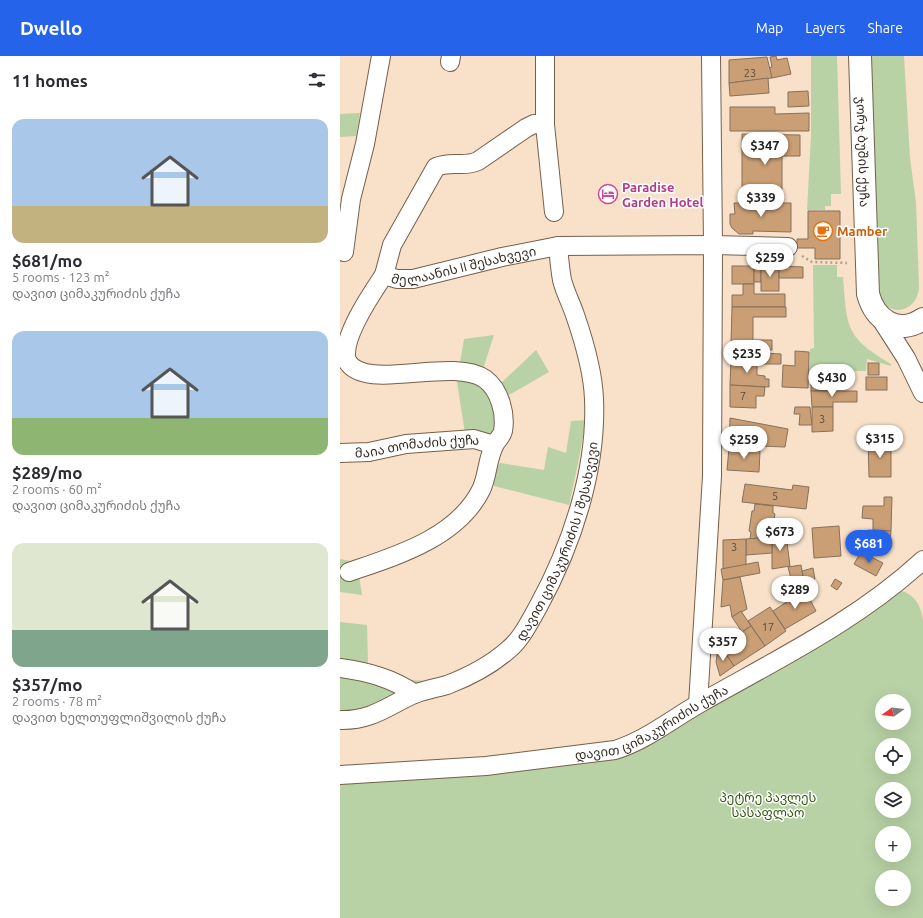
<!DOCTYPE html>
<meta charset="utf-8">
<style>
body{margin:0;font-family:Ubuntu,"Noto Sans Georgian",sans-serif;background:#f2f2f3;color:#2b2b33;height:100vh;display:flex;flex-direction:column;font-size:15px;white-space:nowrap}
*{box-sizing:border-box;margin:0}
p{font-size:13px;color:#7c7c81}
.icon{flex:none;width:22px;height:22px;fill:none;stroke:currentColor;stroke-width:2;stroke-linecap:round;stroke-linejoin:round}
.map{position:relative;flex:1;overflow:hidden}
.details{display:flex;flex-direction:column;background:#fff;width:340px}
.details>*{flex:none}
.needle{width:26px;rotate:256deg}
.fabs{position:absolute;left:535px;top:638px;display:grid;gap:8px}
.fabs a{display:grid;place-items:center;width:36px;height:36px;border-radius:50%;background:#fff;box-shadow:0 4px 16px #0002;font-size:20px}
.price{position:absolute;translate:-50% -34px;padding:0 9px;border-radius:14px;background:#fff;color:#222;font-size:13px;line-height:26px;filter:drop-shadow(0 1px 2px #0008)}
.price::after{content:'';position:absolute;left:50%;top:24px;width:12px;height:9px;margin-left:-6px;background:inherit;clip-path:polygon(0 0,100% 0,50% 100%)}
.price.active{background:#2563eb;color:#fff}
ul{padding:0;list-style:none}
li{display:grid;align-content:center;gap:8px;height:212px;padding:0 12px}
li span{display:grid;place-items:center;height:124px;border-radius:12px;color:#555}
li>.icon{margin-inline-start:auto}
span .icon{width:72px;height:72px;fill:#fffc;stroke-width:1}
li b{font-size:17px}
h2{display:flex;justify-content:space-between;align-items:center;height:48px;padding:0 12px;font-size:17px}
header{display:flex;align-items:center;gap:24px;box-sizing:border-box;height:56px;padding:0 20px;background:#2563eb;color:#fff}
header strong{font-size:19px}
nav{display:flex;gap:22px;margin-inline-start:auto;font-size:14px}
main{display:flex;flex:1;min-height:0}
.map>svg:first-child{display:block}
.green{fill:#b8d1a5;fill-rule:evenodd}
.building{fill:#ca9f75;stroke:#86715c}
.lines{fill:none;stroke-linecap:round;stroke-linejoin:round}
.minor-casing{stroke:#75604c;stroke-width:20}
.major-casing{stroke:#75604c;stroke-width:24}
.path{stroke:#b19f8d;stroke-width:2.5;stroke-dasharray:2 3;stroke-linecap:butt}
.minor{stroke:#fff;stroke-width:18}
.major{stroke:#fff;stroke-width:22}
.labels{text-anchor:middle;stroke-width:3;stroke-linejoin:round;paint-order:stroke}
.number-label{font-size:11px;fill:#5b4a39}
.street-label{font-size:13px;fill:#362d25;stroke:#fff}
.hotel-label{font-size:13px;font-weight:bold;fill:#b23c85;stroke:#fff;text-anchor:start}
.food-label{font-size:13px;font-weight:bold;fill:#c56008;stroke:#fff;text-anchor:start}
.park-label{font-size:13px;fill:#375a11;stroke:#fff}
</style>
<header>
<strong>Dwello</strong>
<nav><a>Map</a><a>Layers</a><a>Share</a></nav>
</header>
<main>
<section class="details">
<h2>11 homes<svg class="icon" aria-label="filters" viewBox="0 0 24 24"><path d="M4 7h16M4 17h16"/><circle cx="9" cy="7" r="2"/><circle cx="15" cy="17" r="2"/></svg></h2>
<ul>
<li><span style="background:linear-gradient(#a9c7e8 70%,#c2b280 0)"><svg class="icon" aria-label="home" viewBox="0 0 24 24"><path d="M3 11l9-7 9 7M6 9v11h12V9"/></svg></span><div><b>$681/mo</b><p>5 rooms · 123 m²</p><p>დავით ციმაკურიძის ქუჩა</p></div></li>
<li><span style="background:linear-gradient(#a9c7e8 70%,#8fb573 0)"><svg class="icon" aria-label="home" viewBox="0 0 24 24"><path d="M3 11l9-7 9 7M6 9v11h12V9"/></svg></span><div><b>$289/mo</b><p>2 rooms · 60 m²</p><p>დავით ციმაკურიძის ქუჩა</p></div></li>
<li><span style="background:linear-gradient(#dfe7d0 70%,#7fa58c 0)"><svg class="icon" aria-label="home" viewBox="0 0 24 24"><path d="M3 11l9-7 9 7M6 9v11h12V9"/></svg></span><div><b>$357/mo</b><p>2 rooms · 78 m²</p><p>დავით ხელთუფლიშვილის ქუჩა</p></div></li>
</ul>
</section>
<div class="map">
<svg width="583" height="862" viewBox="0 0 583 862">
<rect width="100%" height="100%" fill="#f8e0c9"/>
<!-- green -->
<g class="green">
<path d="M 471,0 L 497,0 L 501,138 L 491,138 L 491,150 L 485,150 L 485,154 L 467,154 L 471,80 Z"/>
<path d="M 528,0 L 564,0 L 570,102 L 576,147 L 579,231 C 578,257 546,263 540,238 Z"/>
<path d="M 20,57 L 16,80 L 0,81 L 0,58 Z"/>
<path d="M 473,209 L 497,209 L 497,221 L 503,221 C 507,271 505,281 551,308 L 551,310 L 527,303 L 526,315 L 469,315 L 470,293 L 474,292 Z"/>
<path d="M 154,279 L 143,313 L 129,307 L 120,307 L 124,283 Z"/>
<path d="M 196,294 L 209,316 L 169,339 L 160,328 Z"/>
<path d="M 116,320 L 146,330 C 152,344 161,363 152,378 L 143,380 L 125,377 Z"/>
<path d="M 246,364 L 238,407 L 229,449 L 154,430 L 153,418 L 160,407 L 204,414 L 208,391 L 226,397 L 231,365 Z"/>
<path d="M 0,503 L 22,507 L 19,520 L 22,539 L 0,536 Z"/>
<path d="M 554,533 C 572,536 581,546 583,565 L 583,862 L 0,862 L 0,726 L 282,700 ZM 542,645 L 564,645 L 564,667 L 542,667 ZM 542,689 L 564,689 L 564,711 L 542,711 ZM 542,733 L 564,733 L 564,755 L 542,755 ZM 542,777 L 564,777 L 564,799 L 542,799 ZM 542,821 L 564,821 L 564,843 L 542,843 Z"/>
<path d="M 0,566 L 27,569 L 28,609 L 60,623 L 86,625 L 30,654 L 0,658 Z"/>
</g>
<!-- building -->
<g class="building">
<path d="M 436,0 L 437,4 L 447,2 L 451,18 L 432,22 L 429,12 L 432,11 L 430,1 Z"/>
<path d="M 427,1 L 432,22 L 389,27 L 389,4 Z"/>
<path d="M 428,22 L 429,37 L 390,40 L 389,27 Z"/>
<path d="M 468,35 L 469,50 L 448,51 L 448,36 Z"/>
<path d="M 390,51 L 435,51 L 435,58 L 469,57 L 469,75 L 390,75 Z"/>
<path d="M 402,78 L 460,79 L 460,100 L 442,100 L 442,147 L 402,147 Z"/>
<path d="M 394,147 L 451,147 L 451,176 L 413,175 L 413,178 L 399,178 L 392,172 L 390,168 L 390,158 L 395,158 Z"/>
<path d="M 468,155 L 500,155 L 500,203 L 475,203 L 475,192 L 457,192 L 457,183 L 468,183 Z"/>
<rect x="392" y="210" width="22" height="18"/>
<rect x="414" y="210" width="7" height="16"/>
<rect x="421" y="210" width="18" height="25"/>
<path d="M 439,210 L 463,211 L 463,222 L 439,222 Z"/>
<path d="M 403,228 L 414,228 L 414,238 L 445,238 L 445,251 L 392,251 L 392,239 L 403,239 Z"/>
<path d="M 392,251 L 446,251 L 446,261 L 413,261 L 413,287 L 391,287 Z"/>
<path d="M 414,284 L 432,284 L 432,294 L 414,293 Z"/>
<path d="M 455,295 L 469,296 L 468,332 L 442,331 L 443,309 L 455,310 Z"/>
<path d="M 423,297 L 441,298 L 441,308 L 423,308 Z"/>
<path d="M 391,303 L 417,304 L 417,319 L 425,320 L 425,323 L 429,323 L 429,331 L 390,329 Z"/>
<rect x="528" y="307" width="11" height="12"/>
<rect x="471" y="318" width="22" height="17"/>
<rect x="526" y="321" width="21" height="13"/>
<path d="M 390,329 L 425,331 L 424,340 L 416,340 L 416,352 L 390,351 Z"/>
<path d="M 471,335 L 517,335 L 517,346 L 493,346 L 493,351 L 472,351 Z"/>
<path d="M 455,351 L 470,351 L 472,369 L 459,369 L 460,358 L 454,358 Z"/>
<path d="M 472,351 L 493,351 L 493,375 L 472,376 Z"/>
<path d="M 390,362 L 448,373 L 445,391 L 419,390 L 419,395 L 389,392 Z"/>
<path d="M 528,385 L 551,385 L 551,421 L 529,421 Z"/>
<path d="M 389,392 L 420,395 L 419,416 L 387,414 Z"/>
<path d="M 405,428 L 452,434 L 453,429 L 469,431 L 466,453 L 402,446 Z"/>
<path d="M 544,441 L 552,441 L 551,475 L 533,474 L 533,463 L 522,462 L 523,450 L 544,450 Z"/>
<path d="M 415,448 L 433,450 L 433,457 L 435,458 L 432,478 L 430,478 L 429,481 L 410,483 L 411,476 L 409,475 L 412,455 L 414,455 Z"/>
<path d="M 499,470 L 501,500 L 474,502 L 472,472 Z"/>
<path d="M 528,474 L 551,475 L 550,485 L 528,484 Z"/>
<path d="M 446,479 L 450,510 L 432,513 L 432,481 Z"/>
<path d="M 432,481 L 432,497 L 406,499 L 406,483 Z"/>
<path d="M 406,483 L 406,509 L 383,513 L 383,484 Z"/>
<path d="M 534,484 L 550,485 L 546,497 L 533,495 Z"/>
<path d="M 521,496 L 543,507 L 536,520 L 514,508 Z"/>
<path d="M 418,506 L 420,517 L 383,524 L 381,513 Z"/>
<path d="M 461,509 L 463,520 L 451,523 L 448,511 Z"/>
<path d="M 473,512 L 475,523 L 461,527 L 459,521 L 463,520 L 462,515 Z"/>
<path d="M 400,521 L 407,553 L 392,561 L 390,549 L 381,551 L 383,524 Z"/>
<path d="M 495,523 L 502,527 L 497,534 L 491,530 Z"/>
<path d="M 465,534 L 476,555 L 445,573 L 433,555 Z"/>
<path d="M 430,551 L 446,575 L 425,590 L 408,565 Z"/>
<path d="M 401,555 L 411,570 L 402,576 L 392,561 Z"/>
<path d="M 411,570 L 425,590 L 394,610 L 381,591 Z"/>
<path d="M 389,575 L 393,583 L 378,592 L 380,578 Z"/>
<path d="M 381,591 L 394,610 L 380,620 L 376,606 L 378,592 Z"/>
</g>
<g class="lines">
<defs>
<g id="minor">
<path d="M 205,0 L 205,69 L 214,156"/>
<path d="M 110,6 L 111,0"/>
<path d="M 4,196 L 11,143 L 25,88 L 41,0"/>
<path d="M 44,219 L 52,189 L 96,111 C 113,104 123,112 138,105 L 186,72 L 194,68 L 205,69"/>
<path d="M 539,260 L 566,302 L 583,337"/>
<path id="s1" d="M 0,397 L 29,396 L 66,388 L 134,383 L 154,389"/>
<path id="s2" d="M 9,516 C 56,500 117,482 141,434 C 148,420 147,402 155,388 C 157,384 162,380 163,375 C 166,358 160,334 145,323 C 111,300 25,337 7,305 C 0,283 32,237 44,219 L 57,223 L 73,223 L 162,201 L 218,190 L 373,189 L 448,191"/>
<path d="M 0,612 C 28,616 52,622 75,638"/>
<path d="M 358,648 L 372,420 L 373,189 L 371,0"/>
<path id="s3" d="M 0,664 C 31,665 48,650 74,638 C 85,634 96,632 107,629 C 128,621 151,609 168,594 C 181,584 190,565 198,551 C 232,489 257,414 254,343 C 253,315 244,285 235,259 C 231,247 225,236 222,224 C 220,213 219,201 218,190"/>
<path id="s4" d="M 0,719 L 146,710 L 275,694 C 307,684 333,662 362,646 C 438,603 518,564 583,504"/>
</g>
<g id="major">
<path id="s5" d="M 520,0 L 528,238 C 535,264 558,280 583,263"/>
</g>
</defs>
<!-- minor casing -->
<use href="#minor" class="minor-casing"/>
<!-- major casing -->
<use href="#major" class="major-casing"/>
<!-- path -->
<path class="path" d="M 462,200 L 472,206 L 507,207"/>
<!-- minor -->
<use href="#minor" class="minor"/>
<!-- major -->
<use href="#major" class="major"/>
</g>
<!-- icons -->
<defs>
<symbol id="hotel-ring" viewBox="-11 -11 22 22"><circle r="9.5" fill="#fff" stroke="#d1479c" stroke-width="1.5"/><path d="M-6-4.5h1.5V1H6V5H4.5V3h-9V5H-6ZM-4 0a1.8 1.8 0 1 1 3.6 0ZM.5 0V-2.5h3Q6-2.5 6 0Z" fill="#d1479c"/></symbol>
<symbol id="cafe-ring" viewBox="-11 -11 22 22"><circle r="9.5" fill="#fff" stroke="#e8710a" stroke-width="1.5"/><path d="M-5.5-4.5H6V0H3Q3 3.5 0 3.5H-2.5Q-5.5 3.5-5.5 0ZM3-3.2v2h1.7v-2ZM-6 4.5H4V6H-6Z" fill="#e8710a"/></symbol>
</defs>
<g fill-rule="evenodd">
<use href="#hotel-ring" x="257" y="127" width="22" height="22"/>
<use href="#cafe-ring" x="472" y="164" width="22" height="22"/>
</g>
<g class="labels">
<!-- number labels -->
<g class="number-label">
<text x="410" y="21">23</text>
<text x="403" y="344">7</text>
<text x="482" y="367">3</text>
<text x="435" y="444">5</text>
<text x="394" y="495">3</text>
<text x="428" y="575">17</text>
</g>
<!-- street labels -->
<g class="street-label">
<text dy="5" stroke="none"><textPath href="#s5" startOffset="96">ჯორჯ ბუშის ქუჩა</textPath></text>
<text dy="5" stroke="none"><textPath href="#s2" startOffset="602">მელაანის II შესახვევი</textPath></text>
<text dy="5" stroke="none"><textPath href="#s1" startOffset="78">მაია თომაძის ქუჩა</textPath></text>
<text dy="5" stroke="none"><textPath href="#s3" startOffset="306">დავით ციმაკურიძის I შესახვევი</textPath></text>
<text dy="5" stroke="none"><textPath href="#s4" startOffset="320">დავით ციმაკურიძის ქუჩა</textPath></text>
</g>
<!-- hotel labels -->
<g class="hotel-label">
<text x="282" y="136">Paradise<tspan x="282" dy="15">Garden Hotel</tspan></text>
</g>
<!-- food labels -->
<g class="food-label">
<text x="497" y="180">Mamber</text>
</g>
<!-- park labels -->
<g class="park-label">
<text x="428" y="746">პეტრე პავლეს<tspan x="428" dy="15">სასაფლაო</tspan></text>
</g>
</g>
</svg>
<div class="fabs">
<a><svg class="needle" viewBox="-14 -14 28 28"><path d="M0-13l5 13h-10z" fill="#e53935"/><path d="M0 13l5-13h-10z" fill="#7c7c81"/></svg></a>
<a><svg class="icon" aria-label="locate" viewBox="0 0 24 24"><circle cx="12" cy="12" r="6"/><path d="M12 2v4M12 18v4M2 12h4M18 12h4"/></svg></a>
<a><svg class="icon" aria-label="layers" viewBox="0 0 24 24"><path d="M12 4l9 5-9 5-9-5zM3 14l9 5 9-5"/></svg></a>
<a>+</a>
<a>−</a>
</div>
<b class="price" style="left:425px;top:110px">$347</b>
<b class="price" style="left:421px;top:162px">$339</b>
<b class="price" style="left:430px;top:222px">$259</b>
<b class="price" style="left:407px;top:318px">$235</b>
<b class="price" style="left:492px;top:342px">$430</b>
<b class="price" style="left:540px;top:403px">$315</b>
<b class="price" style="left:404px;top:404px">$259</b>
<b class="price" style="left:440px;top:496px">$673</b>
<b class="price active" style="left:529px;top:508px">$681</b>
<b class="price" style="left:455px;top:554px">$289</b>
<b class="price" style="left:383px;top:606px">$357</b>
</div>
</main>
